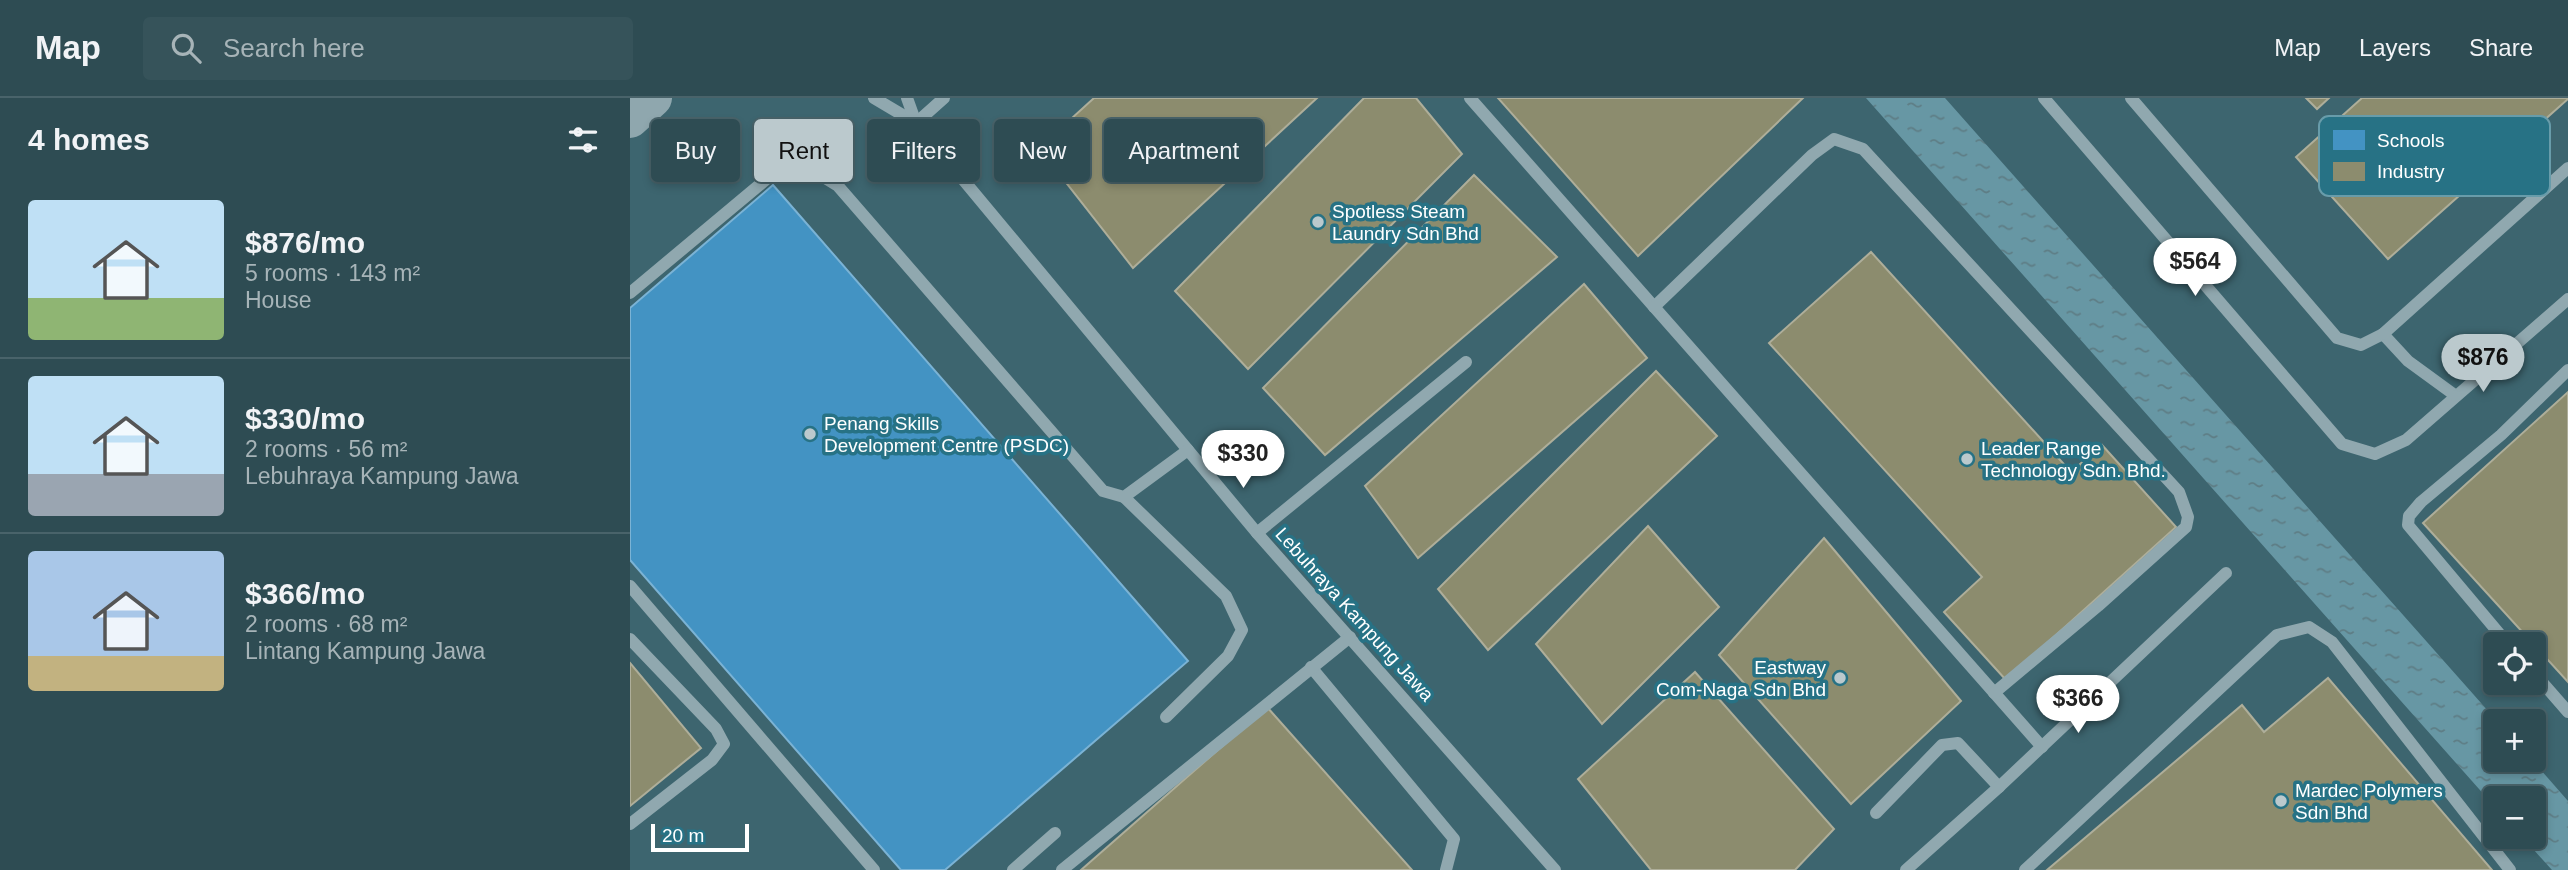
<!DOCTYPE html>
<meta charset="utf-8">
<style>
body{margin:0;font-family:Arial,sans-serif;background:#36535a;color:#f1f3f6;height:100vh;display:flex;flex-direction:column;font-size:26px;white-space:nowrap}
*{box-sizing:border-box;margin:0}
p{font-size:23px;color:#a7b4b8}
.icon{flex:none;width:38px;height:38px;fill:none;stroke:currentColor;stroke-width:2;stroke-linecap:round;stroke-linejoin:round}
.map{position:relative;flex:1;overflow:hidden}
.side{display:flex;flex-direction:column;background:#2e4c53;width:630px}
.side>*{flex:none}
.top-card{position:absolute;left:21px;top:21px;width:665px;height:63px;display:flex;gap:14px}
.fabs{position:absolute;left:1853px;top:534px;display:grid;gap:14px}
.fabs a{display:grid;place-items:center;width:63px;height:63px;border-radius:7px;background:#2e4c53;box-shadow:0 4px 10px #0003,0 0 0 2px #49636a;font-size:35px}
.scale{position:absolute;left:21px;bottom:18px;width:98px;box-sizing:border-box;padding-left:7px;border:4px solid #fff;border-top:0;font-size:19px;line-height:24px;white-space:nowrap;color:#fff;-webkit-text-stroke:5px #277285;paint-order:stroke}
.price{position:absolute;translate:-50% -60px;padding:0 16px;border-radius:24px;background:#fff;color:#222;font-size:23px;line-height:46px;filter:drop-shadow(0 2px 4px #0008)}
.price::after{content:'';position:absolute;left:50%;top:42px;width:21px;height:16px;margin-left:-10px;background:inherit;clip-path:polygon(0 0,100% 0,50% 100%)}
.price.current{background:#bbc9cd;color:#111}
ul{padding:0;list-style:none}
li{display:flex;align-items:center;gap:21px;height:175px;padding:0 28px}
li+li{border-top:2px solid #49636a}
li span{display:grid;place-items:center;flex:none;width:196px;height:140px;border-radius:7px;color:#555}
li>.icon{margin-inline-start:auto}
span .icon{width:84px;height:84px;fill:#fffc;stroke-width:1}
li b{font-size:30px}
h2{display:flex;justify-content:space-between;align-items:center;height:84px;padding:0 28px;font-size:30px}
.tag{padding:0 24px;border-radius:7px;background:#2e4c53;box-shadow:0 4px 10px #0003,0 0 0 2px #49636a;font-size:24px;line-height:63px}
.tag.current{background:#bbc9cd;color:#111}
header{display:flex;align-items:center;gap:42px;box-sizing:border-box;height:98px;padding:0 35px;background:#2e4c53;border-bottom:2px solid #49636a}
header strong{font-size:33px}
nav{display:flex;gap:38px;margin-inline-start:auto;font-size:24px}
.search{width:490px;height:63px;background:#36535a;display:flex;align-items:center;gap:18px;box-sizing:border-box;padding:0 24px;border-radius:7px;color:#a7b4b8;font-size:26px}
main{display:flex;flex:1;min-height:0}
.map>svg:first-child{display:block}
.water{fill:url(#water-ripples)}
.schools{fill:#4393c3;stroke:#7bb3d5;stroke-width:2}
.industry{fill:#8c8c6e;stroke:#aeae9a;stroke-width:2}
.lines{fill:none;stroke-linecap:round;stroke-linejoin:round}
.minor{stroke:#90a8af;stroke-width:12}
.highway{stroke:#8fa7ae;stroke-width:38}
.poi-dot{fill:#bbc9cd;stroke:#277285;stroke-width:2.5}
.labels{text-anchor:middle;stroke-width:7;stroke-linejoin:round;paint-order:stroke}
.poi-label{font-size:19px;fill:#fff;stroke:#277285;text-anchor:start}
.street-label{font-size:19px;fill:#fff;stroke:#277285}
.key{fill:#277285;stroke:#689caa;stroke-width:2}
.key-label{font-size:19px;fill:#fff}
</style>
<header>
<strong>Map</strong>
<div class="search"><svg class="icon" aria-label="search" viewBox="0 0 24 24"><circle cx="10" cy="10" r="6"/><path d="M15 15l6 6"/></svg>Search here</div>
<nav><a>Map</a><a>Layers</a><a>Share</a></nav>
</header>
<main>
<section class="side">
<h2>4 homes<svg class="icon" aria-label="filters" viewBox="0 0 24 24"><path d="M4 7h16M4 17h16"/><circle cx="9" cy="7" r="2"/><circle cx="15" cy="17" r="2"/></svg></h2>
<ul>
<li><span style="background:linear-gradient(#bfe0f5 70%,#8fb573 0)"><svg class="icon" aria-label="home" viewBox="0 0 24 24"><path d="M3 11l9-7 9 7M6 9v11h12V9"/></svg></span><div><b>$876/mo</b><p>5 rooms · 143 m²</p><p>House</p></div></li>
<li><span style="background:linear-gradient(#bfe0f5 70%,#9aa5b1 0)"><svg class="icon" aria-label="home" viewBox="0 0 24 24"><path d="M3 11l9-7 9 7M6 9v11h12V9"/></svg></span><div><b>$330/mo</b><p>2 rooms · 56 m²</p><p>Lebuhraya Kampung Jawa</p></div></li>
<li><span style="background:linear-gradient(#a9c7e8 75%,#c2b280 0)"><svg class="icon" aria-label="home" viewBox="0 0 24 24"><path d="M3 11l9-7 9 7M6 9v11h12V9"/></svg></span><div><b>$366/mo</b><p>2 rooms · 68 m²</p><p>Lintang Kampung Jawa</p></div></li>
</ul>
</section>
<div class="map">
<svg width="1938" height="772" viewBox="0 0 1938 772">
<defs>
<pattern id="water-ripples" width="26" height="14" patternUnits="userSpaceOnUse" patternTransform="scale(1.75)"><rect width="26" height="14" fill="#6797a4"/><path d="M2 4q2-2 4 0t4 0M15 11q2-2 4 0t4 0" fill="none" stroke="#5e7d85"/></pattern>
</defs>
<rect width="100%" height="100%" fill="#3d656f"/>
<!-- water -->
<path class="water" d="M 1236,0 L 1315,0 L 1867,623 L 1866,623 L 1866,662 L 1902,662 L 1938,703 L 1938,772 L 1922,772 L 1892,739 L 1904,738 L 1904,700 L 1866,700 L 1865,709 Z"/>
<!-- schools -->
<path class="schools" d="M 143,87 L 558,563 L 315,772 L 271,772 L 0,462 L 0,210 Z"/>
<!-- industry -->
<g class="industry">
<path d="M 464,0 L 687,0 L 503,170 L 409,50 Z"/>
<path d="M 734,0 L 786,0 L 832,56 L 618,271 L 545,193 Z"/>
<path d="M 868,0 L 1173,0 L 1008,158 Z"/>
<path d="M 1676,0 L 1699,0 L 1687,11 Z"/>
<path d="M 1732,0 L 1938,0 L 1938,1 L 1758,161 L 1666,59 Z"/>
<path d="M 844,77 L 927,159 L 695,357 L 633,290 Z"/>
<path d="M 1241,154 L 1441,374 L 1472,347 L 1546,429 L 1376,582 L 1314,514 L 1352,479 L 1139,245 Z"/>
<path d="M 954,186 L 1017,260 L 788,460 L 735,388 Z"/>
<path d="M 1026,273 L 1087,338 L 858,552 L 808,491 Z"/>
<path d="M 1938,294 L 1938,584 L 1793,425 Z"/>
<path d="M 1018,428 L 1089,509 L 972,626 L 906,546 Z"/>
<path d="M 1194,440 L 1331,603 L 1221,706 L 1089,557 Z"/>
<path d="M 0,565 L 71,650 L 0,708 Z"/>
<path d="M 1065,574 L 1204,731 L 1165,772 L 1021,772 L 948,681 Z"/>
<path d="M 1698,580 L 1862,772 L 1417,772 L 1612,607 L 1634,634 Z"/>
<path d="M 637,609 L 782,772 L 451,772 Z"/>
</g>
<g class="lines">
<!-- minor -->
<g class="minor">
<path d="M 244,0 L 286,25"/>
<path d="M 277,0 L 286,25 L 627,435 L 925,772"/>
<path d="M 840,0 L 1412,649"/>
<path d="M 1414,0 L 1712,346 L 1745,356 L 1776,342 L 1938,201"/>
<path d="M 1501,0 L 1707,240 L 1731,247 L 1753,236 L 1778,263 L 1826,298"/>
<path d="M 286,25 L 314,0"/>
<path d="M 0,195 L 145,74 L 182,72 L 208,88 L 473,393 L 494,399 L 558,352"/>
<path d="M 1024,209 L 1182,57 L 1204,41 L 1233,51 L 1549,394 L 1558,419 L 1556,429 L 1468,508 L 1364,595"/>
<path d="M 1753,236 L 1938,70"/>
<path d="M 494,399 L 596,498 L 612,532 L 598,558 L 536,619"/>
<path d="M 627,435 L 836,264"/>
<path d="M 0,488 L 244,772"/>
<path d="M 0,541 L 86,631 L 94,646 L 82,662 L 0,726"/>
<path d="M 1878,546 L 1778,427 L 1779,418 L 1791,404 L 1871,337 L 1938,272"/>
<path d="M 681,569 L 824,741 L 816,772"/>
<path d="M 1904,575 L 1938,614"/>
<path d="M 1246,715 L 1312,647 L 1328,645 L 1369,689"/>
<path d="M 383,772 L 425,735"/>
<path d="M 432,772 L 720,539"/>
<path d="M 1276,772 L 1369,689 L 1596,475"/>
<path d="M 1395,772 L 1647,537 L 1679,529 L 1702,544 L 1880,772"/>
</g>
<!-- highway -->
<path class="highway" d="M 0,21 L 23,0"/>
</g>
<!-- markers -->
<g class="poi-dot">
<circle cx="688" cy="124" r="7"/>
<circle cx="180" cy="336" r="7"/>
<circle cx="1337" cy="361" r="7"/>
<circle cx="1210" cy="580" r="7"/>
<circle cx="1651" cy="703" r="7"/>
</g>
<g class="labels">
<!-- poi labels -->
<g class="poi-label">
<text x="702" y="120">Spotless Steam<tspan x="702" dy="22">Laundry Sdn Bhd</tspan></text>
<text x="194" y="332">Penang Skills<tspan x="194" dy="22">Development Centre (PSDC)</tspan></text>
<text x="1351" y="357">Leader Range<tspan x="1351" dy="22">Technology Sdn. Bhd.</tspan></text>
<text x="1196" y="576" text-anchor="end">Eastway<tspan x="1196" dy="22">Com-Naga Sdn Bhd</tspan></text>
<text x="1665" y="699">Mardec Polymers<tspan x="1665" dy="22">Sdn Bhd</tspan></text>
</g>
<!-- street labels -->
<g class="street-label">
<text transform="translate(725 516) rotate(48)" y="7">Lebuhraya Kampung Jawa</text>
</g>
</g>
<!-- legend -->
<rect x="1689" y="18" width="231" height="80" rx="10" class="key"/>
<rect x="1703" y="32" width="32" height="20" fill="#4393c3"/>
<rect x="1703" y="64" width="32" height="19" fill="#8c8c6e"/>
<g class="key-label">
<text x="1747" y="49">Schools</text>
<text x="1747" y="80">Industry</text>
</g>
</svg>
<div class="fabs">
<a><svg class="icon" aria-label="locate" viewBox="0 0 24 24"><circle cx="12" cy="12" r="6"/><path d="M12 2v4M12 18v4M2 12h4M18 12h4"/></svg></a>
<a>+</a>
<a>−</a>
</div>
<div class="scale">20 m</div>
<b class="price" style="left:1565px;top:200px">$564</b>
<b class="price current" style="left:1853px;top:296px">$876</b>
<b class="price" style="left:613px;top:392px">$330</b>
<b class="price" style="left:1448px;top:637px">$366</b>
<div class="top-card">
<a class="tag">Buy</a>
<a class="tag current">Rent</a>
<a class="tag">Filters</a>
<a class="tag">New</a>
<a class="tag">Apartment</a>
</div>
</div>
</main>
